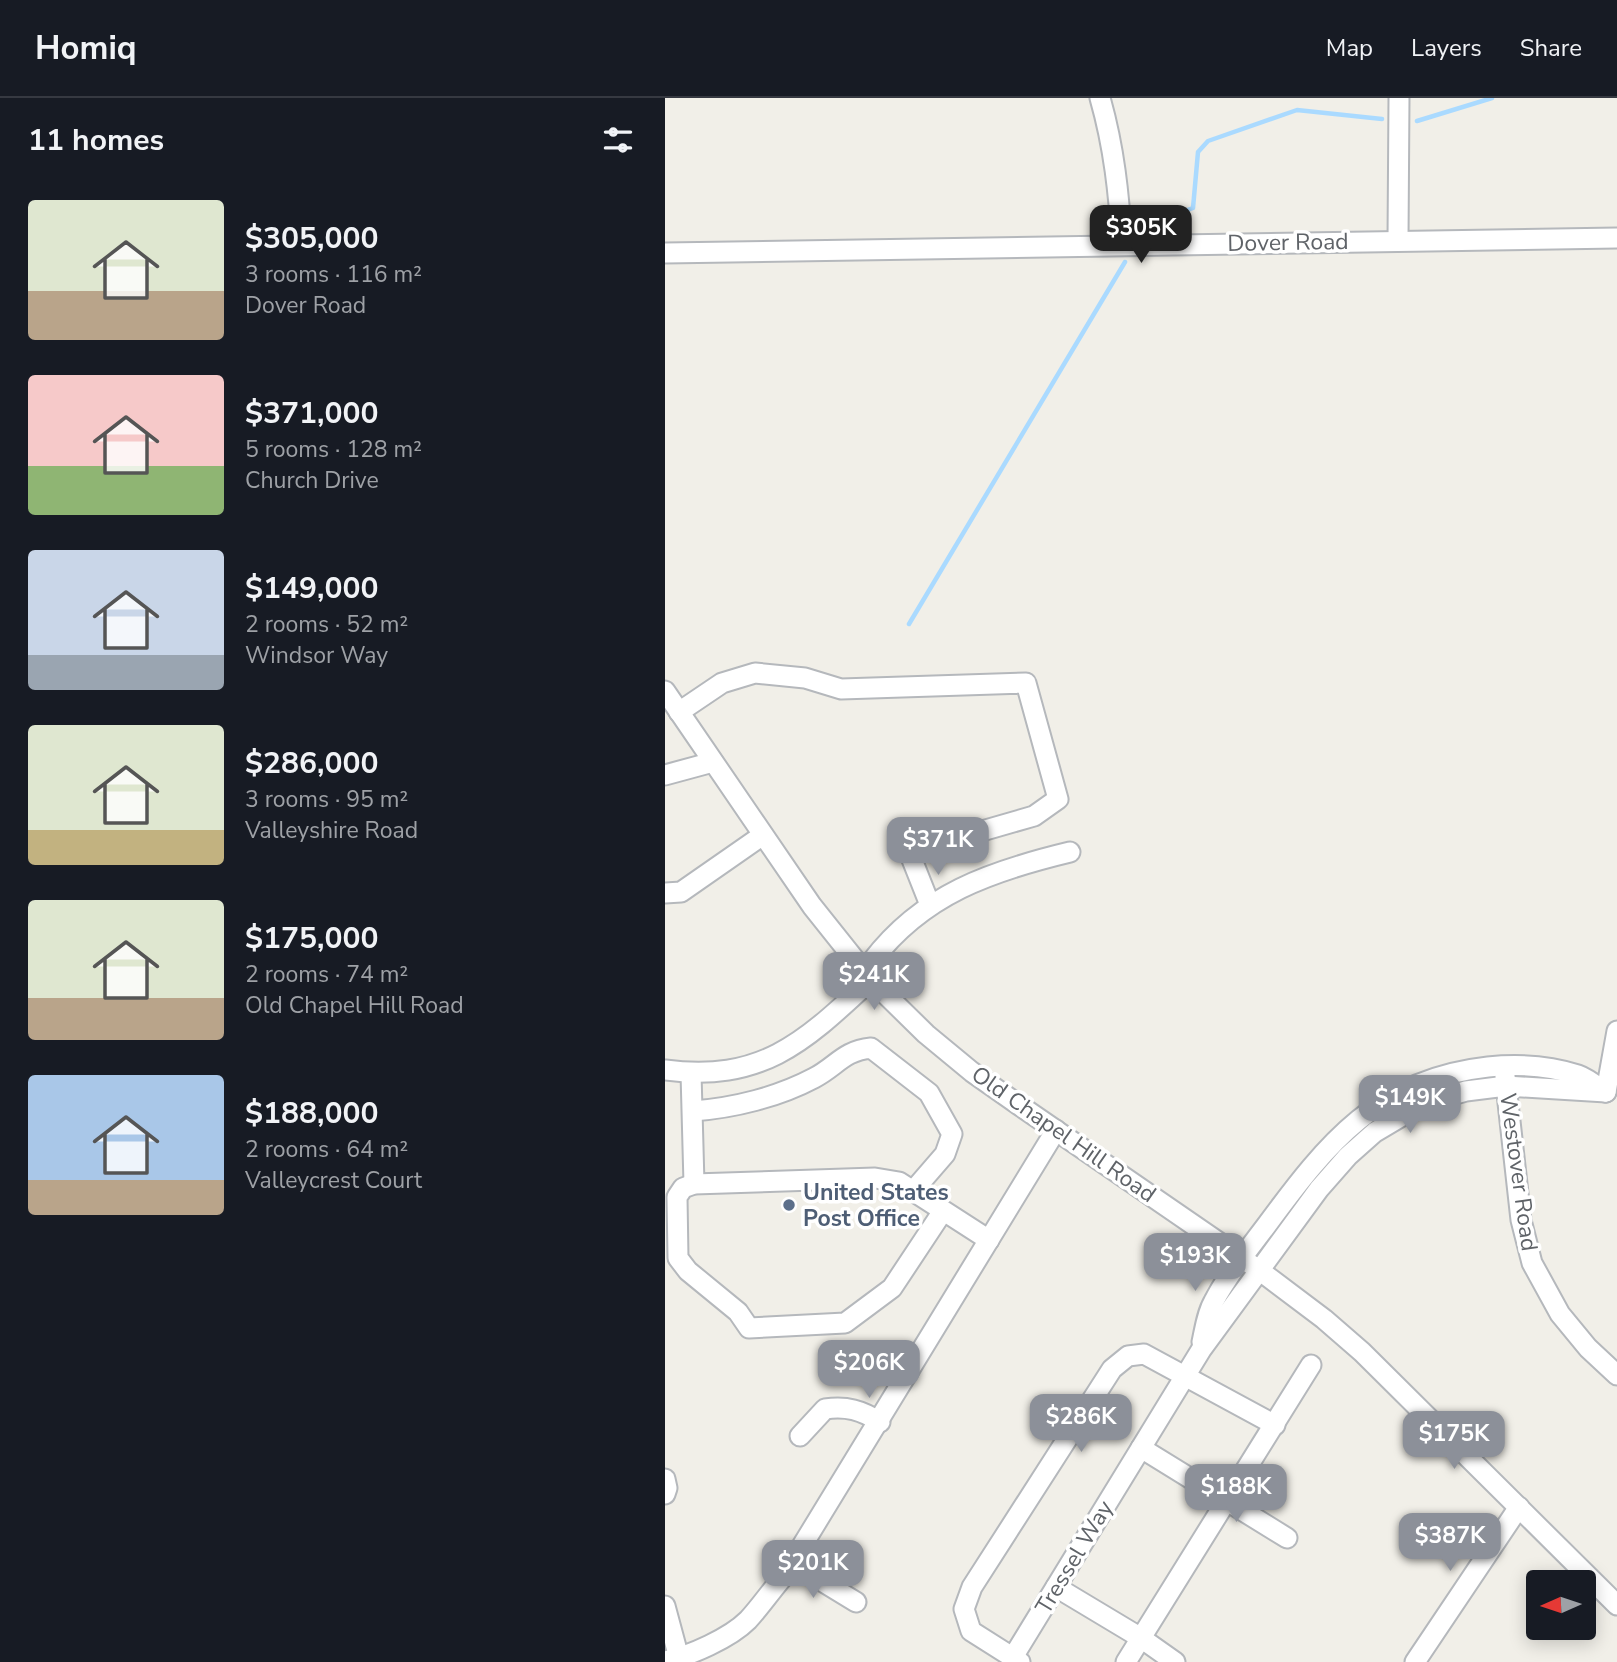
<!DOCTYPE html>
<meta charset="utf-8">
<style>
body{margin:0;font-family:"Nunito Sans",sans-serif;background:#242831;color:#f1f3f6;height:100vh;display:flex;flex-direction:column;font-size:26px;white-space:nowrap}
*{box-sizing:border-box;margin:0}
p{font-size:23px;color:#9ea1a6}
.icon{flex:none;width:38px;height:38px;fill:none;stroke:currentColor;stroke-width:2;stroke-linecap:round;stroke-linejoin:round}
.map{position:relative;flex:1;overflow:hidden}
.details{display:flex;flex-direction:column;background:#171b24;width:665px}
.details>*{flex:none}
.needle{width:46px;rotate:267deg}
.tools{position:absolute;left:861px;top:1472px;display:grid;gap:14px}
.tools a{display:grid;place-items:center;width:70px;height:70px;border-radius:7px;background:#171b24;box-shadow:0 4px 18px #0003;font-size:35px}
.price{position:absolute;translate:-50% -60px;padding:0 16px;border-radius:14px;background:#8c9099;color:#fff;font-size:23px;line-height:46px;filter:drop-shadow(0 2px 4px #0008)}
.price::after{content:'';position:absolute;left:50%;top:42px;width:21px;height:16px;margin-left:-10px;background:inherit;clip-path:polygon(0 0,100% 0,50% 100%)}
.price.current{background:#222;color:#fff}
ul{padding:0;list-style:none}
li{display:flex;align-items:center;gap:21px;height:175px;padding:0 28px}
li span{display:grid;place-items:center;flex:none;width:196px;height:140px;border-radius:7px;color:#555}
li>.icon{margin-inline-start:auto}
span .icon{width:84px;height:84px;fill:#fffc;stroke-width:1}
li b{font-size:30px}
h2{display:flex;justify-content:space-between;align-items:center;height:84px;padding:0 28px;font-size:30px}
header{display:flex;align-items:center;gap:42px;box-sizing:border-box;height:98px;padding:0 35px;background:#171b24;border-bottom:2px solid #363941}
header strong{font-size:33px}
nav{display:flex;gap:38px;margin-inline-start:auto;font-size:24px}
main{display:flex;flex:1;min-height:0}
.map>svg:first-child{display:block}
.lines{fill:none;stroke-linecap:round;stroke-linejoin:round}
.stream{stroke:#aadaff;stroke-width:4.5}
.minor-casing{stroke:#b5b8bc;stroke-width:23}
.minor{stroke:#fff;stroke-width:19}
.service-dot{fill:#5c6f8a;stroke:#fff;stroke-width:2.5}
.labels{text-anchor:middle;stroke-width:7;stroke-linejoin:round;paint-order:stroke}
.street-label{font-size:23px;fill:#5f6368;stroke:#fff}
.service-label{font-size:23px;font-weight:bold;fill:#4e5e75;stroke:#fff;text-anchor:start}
</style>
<header>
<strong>Homiq</strong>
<nav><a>Map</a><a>Layers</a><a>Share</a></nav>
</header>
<main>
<section class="details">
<h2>11 homes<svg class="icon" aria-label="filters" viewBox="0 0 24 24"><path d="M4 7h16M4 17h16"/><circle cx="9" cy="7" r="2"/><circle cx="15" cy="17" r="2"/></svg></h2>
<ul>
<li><span style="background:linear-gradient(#dfe7d0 65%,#b9a48a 0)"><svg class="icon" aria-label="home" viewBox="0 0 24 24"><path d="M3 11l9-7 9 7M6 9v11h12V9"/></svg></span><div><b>$305,000</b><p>3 rooms · 116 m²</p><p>Dover Road</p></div></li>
<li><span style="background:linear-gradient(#f6c9c9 65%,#8fb573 0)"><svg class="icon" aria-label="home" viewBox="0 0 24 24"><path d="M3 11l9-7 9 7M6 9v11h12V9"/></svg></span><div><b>$371,000</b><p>5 rooms · 128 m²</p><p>Church Drive</p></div></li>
<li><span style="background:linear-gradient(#c9d6e8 75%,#9aa5b1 0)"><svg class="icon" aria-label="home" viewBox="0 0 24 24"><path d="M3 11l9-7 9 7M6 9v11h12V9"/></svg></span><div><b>$149,000</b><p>2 rooms · 52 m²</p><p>Windsor Way</p></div></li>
<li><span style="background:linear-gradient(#dfe7d0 75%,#c2b280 0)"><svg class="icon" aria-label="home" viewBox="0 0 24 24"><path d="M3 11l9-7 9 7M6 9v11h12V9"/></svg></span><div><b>$286,000</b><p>3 rooms · 95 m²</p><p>Valleyshire Road</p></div></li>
<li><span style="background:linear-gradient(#dfe7d0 70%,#b9a48a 0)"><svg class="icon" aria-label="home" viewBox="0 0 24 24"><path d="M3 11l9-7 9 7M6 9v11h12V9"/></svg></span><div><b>$175,000</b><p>2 rooms · 74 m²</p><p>Old Chapel Hill Road</p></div></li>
<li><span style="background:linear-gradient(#a9c7e8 75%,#b9a48a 0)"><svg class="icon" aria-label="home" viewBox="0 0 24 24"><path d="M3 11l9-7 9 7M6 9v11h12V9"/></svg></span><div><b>$188,000</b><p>2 rooms · 64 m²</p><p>Valleycrest Court</p></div></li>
</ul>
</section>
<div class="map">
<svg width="952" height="1564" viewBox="0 0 952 1564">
<rect width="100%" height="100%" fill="#f1efe8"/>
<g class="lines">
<!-- stream -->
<g class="stream">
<path d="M 752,23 L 827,0"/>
<path d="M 480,127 L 528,110 L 533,54 L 543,43 L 632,12 L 717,21"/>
<path d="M 244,526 L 460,164"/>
</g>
<defs>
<g id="minor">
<path d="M 435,0 C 449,49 454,96 457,147"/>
<path d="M 733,141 L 734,0"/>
<path d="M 0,155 L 952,140"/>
<path d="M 0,593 L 147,808 L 206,882 L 261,936 L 307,974 L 354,1007 L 594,1172 L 659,1221 L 697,1254 L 952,1507"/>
<path d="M 14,614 L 57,585 L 90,575 L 140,580 L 176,591 L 361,585 L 393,701 L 369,718 L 244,754 L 265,807"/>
<path d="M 0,677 L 48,664"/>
<path d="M 0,795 L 16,794 L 98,737"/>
<path d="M 0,972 C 99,985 141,942 208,880 L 207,863 C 258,796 326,773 405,754"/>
<path d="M 26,975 L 29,1086"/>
<path d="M 840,978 L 856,1122 L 867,1165 L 895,1216 L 923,1250 L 952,1277"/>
<path d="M 941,994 L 952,933"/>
<path d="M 28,1013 C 69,1010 113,999 149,980 C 172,968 178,953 206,950 L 264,995 L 287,1036 L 280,1056 L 248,1093"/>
<path d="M 278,1113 L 227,1190 L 180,1225 L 84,1230 L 73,1214 L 23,1173 L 13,1160 L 12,1099 L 18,1090 L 29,1086 L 210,1080 L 234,1084 L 324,1142"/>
<path d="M 537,1244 C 540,1230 542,1215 549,1203 C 563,1176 583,1152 601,1128 C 662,1045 713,981 823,969 C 852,966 885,968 913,977 C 922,980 932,988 940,994"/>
<path d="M 135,1338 L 160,1311 C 182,1308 196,1312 215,1324"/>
<path d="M 476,1350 L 622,1440"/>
<path d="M 0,1381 L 2,1390 L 0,1396"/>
<path d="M 127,1465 L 191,1504"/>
<path d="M 391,1489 L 476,1540 L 510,1564"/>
<path d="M 0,1508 L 14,1560"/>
<path d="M 348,1559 L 536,1252 L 654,1091 L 683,1058 L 710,1034 L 742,1015 L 773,1001 L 801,993 L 841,988 L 941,994"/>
<path d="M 0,1563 C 25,1558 65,1540 83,1522 C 95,1509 106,1493 118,1479 L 391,1032"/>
<path d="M 355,1564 L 306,1533 L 299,1511 L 307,1489 L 447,1271 L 463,1258 L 479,1256 L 610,1327"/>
<path d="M 461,1564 L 646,1267"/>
<path d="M 750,1564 L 854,1409"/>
</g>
</defs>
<!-- minor casing -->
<use href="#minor" class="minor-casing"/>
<!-- minor -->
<use href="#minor" class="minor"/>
</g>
<!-- markers -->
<circle class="service-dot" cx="124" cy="1107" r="7"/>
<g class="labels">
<!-- street labels -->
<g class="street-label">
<text transform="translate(623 144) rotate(-1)" y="8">Dover Road</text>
<text transform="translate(399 1036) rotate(35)" y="8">Old Chapel Hill Road</text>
<text transform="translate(854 1074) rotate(82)" y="8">Westover Road</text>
<text transform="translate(409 1459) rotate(-59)" y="8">Tressel Way</text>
</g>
<!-- service labels -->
<g class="service-label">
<text x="138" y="1102">United States<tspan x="138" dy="26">Post Office</tspan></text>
</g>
</g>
</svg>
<div class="tools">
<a><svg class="needle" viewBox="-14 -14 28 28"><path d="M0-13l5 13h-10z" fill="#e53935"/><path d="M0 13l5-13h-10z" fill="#9ea1a6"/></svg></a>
</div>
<b class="price current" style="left:476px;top:167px">$305K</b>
<b class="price" style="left:273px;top:779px">$371K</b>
<b class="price" style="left:209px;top:914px">$241K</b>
<b class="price" style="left:745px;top:1037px">$149K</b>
<b class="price" style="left:530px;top:1195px">$193K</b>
<b class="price" style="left:204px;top:1302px">$206K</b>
<b class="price" style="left:416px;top:1356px">$286K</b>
<b class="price" style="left:789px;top:1373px">$175K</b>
<b class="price" style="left:571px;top:1426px">$188K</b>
<b class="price" style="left:785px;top:1475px">$387K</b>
<b class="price" style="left:148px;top:1502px">$201K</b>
</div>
</main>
